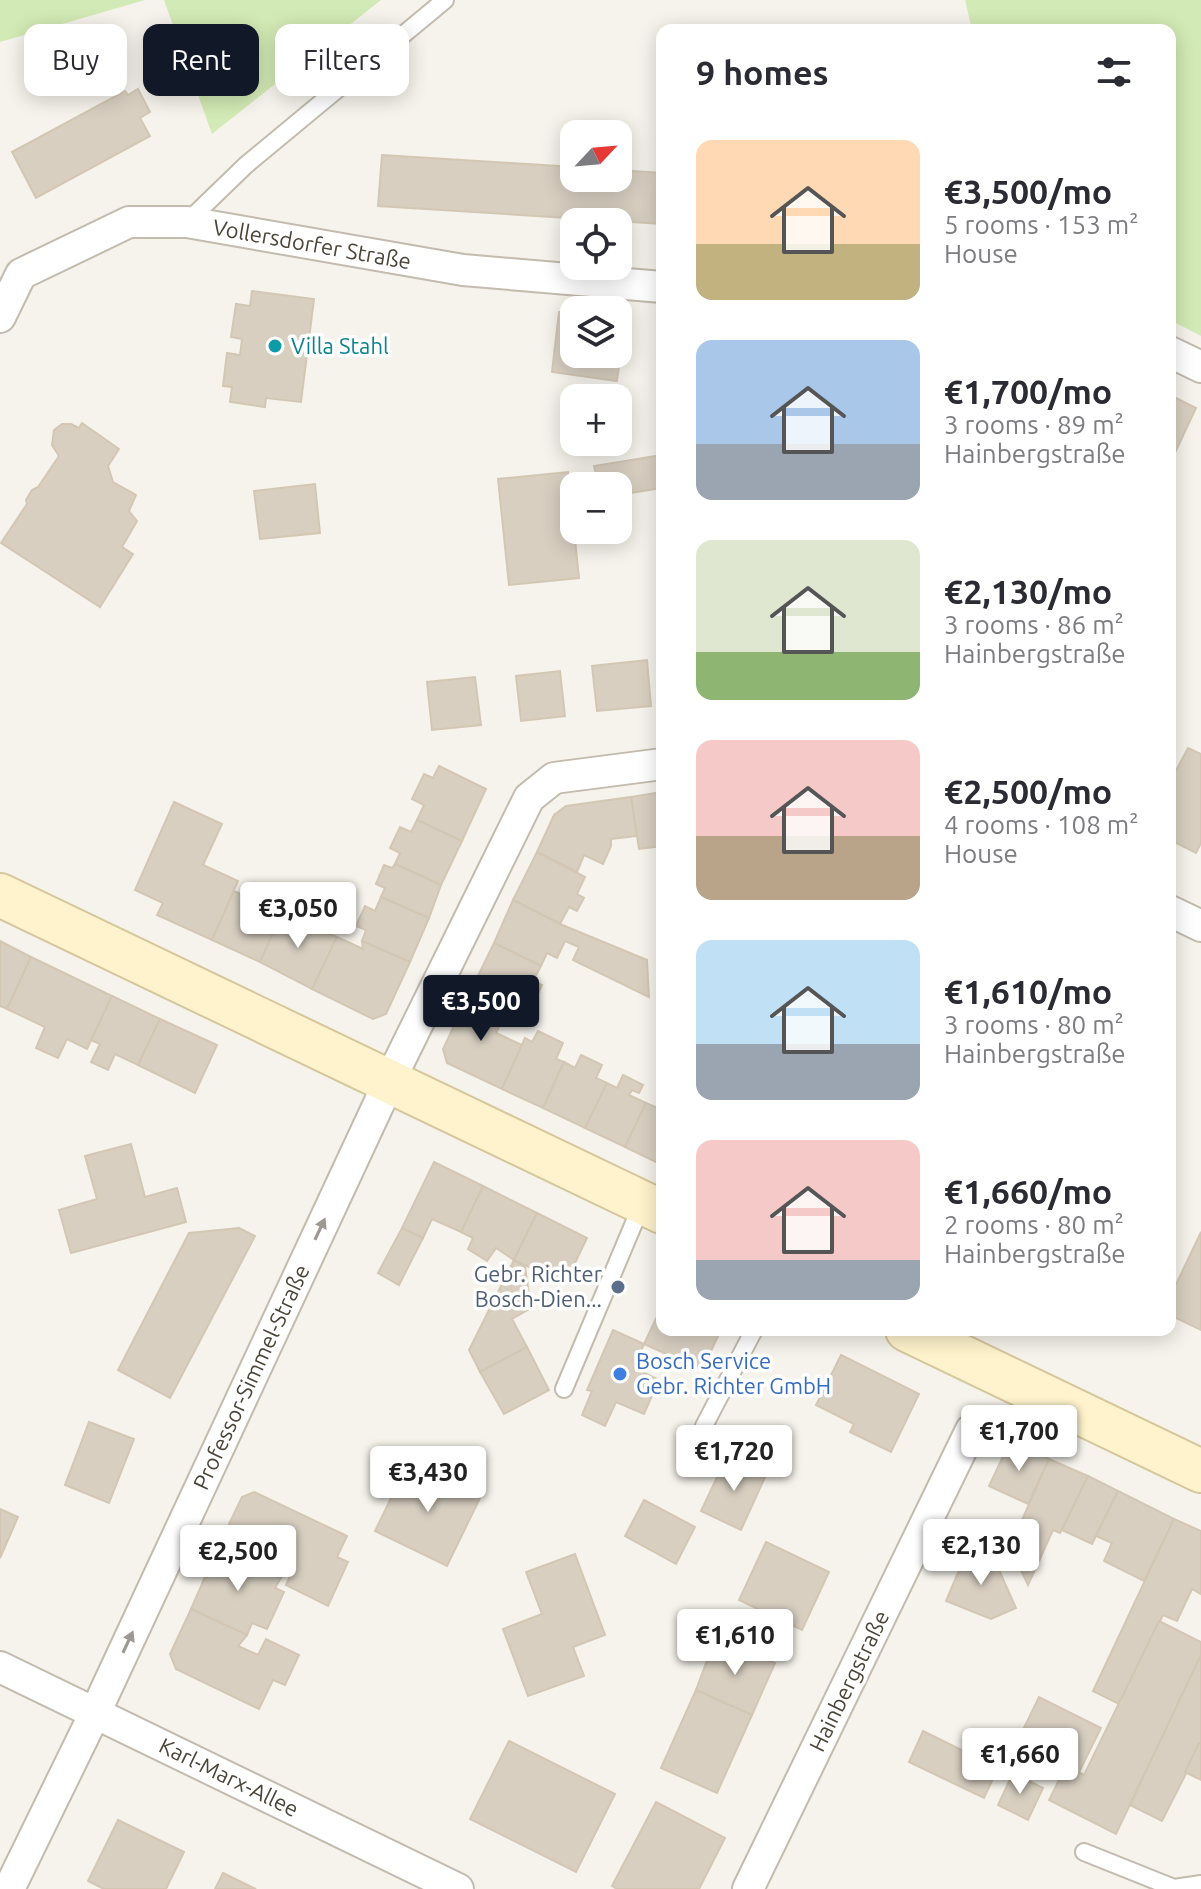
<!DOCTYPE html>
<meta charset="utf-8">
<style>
body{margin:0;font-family:Ubuntu,sans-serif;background:#f2f2f3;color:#2b2b33;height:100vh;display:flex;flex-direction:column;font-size:30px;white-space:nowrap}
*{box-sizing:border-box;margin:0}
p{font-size:26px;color:#7c7c81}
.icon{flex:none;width:44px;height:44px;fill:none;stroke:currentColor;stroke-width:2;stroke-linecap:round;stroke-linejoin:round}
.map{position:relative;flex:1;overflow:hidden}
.drawer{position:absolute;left:656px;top:24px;width:520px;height:1312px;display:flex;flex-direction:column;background:#fff;border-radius:16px;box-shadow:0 4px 20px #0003}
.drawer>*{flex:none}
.top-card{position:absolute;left:24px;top:24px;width:512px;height:72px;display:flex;gap:16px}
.needle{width:52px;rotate:64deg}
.buttons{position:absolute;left:560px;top:120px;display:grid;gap:16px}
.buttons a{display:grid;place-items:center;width:72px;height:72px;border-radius:16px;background:#fff;box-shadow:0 4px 20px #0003;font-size:40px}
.price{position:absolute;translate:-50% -68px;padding:0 18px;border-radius:8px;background:#fff;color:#222;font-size:26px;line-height:52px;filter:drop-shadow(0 2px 4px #0008)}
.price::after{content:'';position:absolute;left:50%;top:48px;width:24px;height:18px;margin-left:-12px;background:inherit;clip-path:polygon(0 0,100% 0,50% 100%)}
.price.current{background:#111827;color:#fff}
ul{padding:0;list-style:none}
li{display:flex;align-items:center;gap:24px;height:200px;padding:0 40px}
li span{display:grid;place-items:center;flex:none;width:224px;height:160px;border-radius:16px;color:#555}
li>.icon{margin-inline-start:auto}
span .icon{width:96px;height:96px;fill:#fffc;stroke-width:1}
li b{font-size:34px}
h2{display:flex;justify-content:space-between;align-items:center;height:96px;padding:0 40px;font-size:34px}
.pill{padding:0 28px;border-radius:16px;background:#fff;box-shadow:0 4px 20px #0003;font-size:28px;line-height:72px}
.pill.current{background:#111827;color:#fff}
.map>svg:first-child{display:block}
.green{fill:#d2eab5}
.building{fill:#d8cfc1;stroke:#d3c7b4;stroke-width:2}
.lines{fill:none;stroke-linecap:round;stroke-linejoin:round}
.service-casing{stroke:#c2bbae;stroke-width:20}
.minor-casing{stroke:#c2bbae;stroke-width:34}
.secondary-casing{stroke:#d6c79b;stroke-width:46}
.service{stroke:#fff;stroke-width:16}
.minor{stroke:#fff;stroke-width:30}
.secondary{stroke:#fff3cd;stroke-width:42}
.oneway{fill:#9c9892}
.culture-dot{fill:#0f9aa8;stroke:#fff;stroke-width:3}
.service-dot{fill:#5c6f8a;stroke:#fff;stroke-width:3}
.shop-dot{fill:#3f7fe0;stroke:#fff;stroke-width:3}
.labels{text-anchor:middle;stroke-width:7;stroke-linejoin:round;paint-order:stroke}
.street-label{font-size:22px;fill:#4b4439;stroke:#fff}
.culture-label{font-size:22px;fill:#0d838f;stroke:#fff;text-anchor:start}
.service-label{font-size:22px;fill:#4e5e75;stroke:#fff;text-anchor:end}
.shop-label{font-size:22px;fill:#366cbe;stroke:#fff;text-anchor:start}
</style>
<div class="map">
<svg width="1201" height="1889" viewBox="0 0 1201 1889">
<rect width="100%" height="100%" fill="#f6f3ec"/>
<!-- green -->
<g class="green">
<path d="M 0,0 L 145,0 L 0,42 Z"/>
<path d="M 164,0 L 381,0 L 212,134 Z"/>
<path d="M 965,0 L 1201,0 L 1201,336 L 1170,320 L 1170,30 L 972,30 Z"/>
</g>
<!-- building -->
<g class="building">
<path d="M 138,89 L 150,112 L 140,118 L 150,136 L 36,198 L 12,152 L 125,91 L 128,95 Z"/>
<path d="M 382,155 L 574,167 L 574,178 L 618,178 L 618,170 L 662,173 L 662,224 L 378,206 Z"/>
<path d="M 252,291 L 314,299 L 301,402 L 266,398 L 265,407 L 230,402 L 232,387 L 223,386 L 227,353 L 240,355 L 242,339 L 231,337 L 236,304 L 250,306 Z"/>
<path d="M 559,312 L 574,314 L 574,354 L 618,354 L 618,320 L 625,320 L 617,381 L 552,372 Z"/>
<path d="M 1170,395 L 1196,408 L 1174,455 L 1170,453 Z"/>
<path d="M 82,423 L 119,449 L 108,466 L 113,482 L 136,495 L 129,511 L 137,521 L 122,547 L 133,554 L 100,607 L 1,543 L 27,504 L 26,500 L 32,490 L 38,487 L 59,456 L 52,445 L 54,430 L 62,424 L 71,424 L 79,428 Z"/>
<path d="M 662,455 L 662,488 L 618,495 L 618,486 L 599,486 L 594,466 Z"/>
<path d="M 568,472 L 579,578 L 509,585 L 498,479 Z"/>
<path d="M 315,484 L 320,533 L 260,539 L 254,491 Z"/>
<path d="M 647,660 L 651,706 L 597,711 L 592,666 Z"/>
<path d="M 560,671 L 565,716 L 521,721 L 516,676 Z"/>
<path d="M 475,677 L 481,725 L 432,730 L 427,682 Z"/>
<path d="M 1188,748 L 1201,754 L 1201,843 L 1196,853 L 1170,840 L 1170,776 L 1172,778 Z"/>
<path d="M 439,766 L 486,789 L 462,841 L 417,820 L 424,805 L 412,799 L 424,774 L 433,778 Z"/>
<path d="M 662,792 L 662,846 L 639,849 L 631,797 Z"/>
<path d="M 631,797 L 637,836 L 611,839 L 611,846 L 603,864 L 584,855 L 577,872 L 537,852 L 554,815 L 566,806 Z"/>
<path d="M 174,802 L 222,824 L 203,865 L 238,881 L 212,940 L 157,915 L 163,903 L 135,890 Z"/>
<path d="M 417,820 L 462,841 L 441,885 L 395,864 L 400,853 L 390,848 L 400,827 L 411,832 Z"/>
<path d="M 537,852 L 585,877 L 577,894 L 584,898 L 577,911 L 569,907 L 560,924 L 513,900 Z"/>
<path d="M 395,864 L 441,885 L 429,918 L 381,897 L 385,888 L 376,884 L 384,865 L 392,868 Z"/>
<path d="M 234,891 L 282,913 L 260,962 L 212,940 Z"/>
<path d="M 381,897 L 429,918 L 410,962 L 362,941 L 366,930 L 356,926 L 365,906 L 375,911 Z"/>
<path d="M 513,900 L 560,924 L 647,960 L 649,997 L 573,960 L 579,947 L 565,941 L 557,958 L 547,953 L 541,966 L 494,943 Z"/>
<path d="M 282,913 L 337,937 L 312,989 L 260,962 Z"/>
<path d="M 337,937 L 363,949 L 362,941 L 410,962 L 386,1014 L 373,1019 L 312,989 Z"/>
<path d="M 0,941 L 31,957 L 7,1009 L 0,1006 Z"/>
<path d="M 494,943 L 541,966 L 533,981 L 542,985 L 533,1004 L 523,999 L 516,1015 L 470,992 Z"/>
<path d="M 31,957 L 112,996 L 87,1049 L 67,1039 L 58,1058 L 36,1048 L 45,1027 L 7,1009 Z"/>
<path d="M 470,992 L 507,1010 L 496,1033 L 522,1045 L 502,1089 L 447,1063 L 443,1049 Z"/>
<path d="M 112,996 L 160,1019 L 138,1065 L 115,1054 L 108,1070 L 91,1062 L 100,1044 L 91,1040 Z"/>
<path d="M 160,1019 L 217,1045 L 195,1093 L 138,1065 Z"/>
<path d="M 538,1031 L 563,1043 L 556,1059 L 564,1062 L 543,1108 L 502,1089 L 525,1038 L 532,1042 Z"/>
<path d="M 581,1055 L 602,1065 L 596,1078 L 607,1083 L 585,1128 L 543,1108 L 564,1062 L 575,1068 Z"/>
<path d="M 623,1075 L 643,1085 L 639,1093 L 632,1090 L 629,1095 L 646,1103 L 625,1147 L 585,1128 L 607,1083 L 617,1088 Z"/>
<path d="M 646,1103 L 662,1110 L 662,1165 L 625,1147 Z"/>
<path d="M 131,1144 L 145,1197 L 177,1188 L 186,1222 L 71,1253 L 59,1210 L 97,1199 L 85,1156 Z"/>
<path d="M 434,1162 L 483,1186 L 461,1232 L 432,1219 L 423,1238 L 402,1228 Z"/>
<path d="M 483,1186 L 537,1213 L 514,1260 L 496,1248 L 487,1261 L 468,1249 L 473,1238 L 461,1232 Z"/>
<path d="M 537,1213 L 587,1238 L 565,1284 L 514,1260 Z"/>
<path d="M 239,1228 L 255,1236 L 170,1398 L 118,1370 L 189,1233 Z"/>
<path d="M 402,1228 L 423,1238 L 399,1285 L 378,1273 Z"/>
<path d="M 1201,1232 L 1201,1330 L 1170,1315 L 1170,1297 Z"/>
<path d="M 514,1260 L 525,1267 L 531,1308 L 512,1319 L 527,1347 L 480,1372 L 469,1350 Z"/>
<path d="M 662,1306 L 662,1330 L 721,1330 L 702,1370 L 644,1344 Z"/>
<path d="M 613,1330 L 644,1344 L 634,1368 L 659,1380 L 644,1414 L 616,1402 L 605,1426 L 582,1415 L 592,1391 L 587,1390 Z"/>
<path d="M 527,1347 L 549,1390 L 504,1414 L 480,1372 Z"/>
<path d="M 841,1355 L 919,1394 L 891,1452 L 850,1432 L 854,1424 L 816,1405 Z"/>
<path d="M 89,1422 L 134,1439 L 109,1503 L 65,1485 Z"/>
<path d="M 1020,1445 L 1049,1459 L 1028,1504 L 989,1486 L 1006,1450 Z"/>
<path d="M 727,1456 L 766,1475 L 741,1530 L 701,1511 Z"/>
<path d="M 1049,1459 L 1088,1476 L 1060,1533 L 1053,1530 L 1028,1585 L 1010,1547 Z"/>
<path d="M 408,1463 L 480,1498 L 447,1566 L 375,1531 Z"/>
<path d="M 1088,1476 L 1118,1491 L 1092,1544 L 1062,1530 Z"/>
<path d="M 1118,1491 L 1174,1519 L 1144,1581 L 1104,1561 L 1112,1543 L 1096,1536 Z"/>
<path d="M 254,1492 L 347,1536 L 337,1557 L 348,1562 L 328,1606 L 286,1585 L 292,1572 L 285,1569 L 281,1578 L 218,1547 L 242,1497 Z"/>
<path d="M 644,1500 L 695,1527 L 676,1564 L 625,1536 Z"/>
<path d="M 0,1509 L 18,1517 L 0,1558 Z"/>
<path d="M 1174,1519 L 1201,1531 L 1201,1594 L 1192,1589 L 1177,1621 L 1163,1615 L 1119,1704 L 1093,1691 Z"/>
<path d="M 766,1542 L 829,1572 L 802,1630 L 739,1600 Z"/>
<path d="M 218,1547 L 281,1578 L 275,1588 L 284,1592 L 267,1629 L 252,1623 L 247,1635 L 191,1609 Z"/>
<path d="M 968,1549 L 995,1561 L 1016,1608 L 991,1619 L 946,1601 Z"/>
<path d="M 575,1554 L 605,1635 L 573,1647 L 584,1676 L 528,1696 L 503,1629 L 542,1614 L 526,1572 Z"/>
<path d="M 191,1609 L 247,1635 L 238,1646 L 258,1655 L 266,1639 L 299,1655 L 285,1685 L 273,1680 L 259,1709 L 176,1669 L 170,1654 Z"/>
<path d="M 1159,1621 L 1201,1642 L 1201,1655 L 1116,1834 L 1049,1800 L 1066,1766 L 1017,1742 L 1039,1697 L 1101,1728 L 1079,1772 L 1084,1775 Z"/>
<path d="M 715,1639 L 775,1663 L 752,1715 L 696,1690 Z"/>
<path d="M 1201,1655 L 1201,1744 L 1162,1821 L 1130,1805 Z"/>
<path d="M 696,1690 L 752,1715 L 717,1793 L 661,1768 Z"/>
<path d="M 923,1731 L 998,1768 L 984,1798 L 909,1762 Z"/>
<path d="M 509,1741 L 615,1794 L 576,1872 L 470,1819 Z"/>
<path d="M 1199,1743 L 1201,1744 L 1201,1780 L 1185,1772 Z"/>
<path d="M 1013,1773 L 1043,1788 L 1028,1820 L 998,1805 Z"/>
<path d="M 656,1802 L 725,1838 L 699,1889 L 617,1889 L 612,1886 Z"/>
<path d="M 118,1820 L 184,1852 L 166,1889 L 104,1889 L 88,1881 Z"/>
<path d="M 223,1873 L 256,1889 L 215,1889 Z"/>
</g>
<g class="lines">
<defs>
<g id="service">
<path d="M 187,222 L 246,165 L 445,0"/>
<path d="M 564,1389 L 642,1204"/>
<path d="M 704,1426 L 754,1330"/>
<path d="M 1084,1852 L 1174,1888 L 1201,1884"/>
</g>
<g id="minor">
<path d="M 0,317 L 21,274 L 129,222 L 187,222 L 463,270 L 662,287"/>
<path d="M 1170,352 L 1201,367"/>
<path d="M 1170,911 L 1201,926"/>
<path d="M 0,1667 L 458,1889"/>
<path d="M 9,1889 L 95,1713 L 389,1082 L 529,798 L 554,778 L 662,764"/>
<path d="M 748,1889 L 971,1430"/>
</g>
<g id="secondary">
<path d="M 0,895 L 662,1212"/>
<path d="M 907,1330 L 1201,1471"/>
</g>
</defs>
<!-- service casing -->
<use href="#service" class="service-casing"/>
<!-- minor casing -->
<use href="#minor" class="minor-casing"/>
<!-- secondary casing -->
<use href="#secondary" class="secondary-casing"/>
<!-- service -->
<use href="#service" class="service"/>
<!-- minor -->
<use href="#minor" class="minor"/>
<!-- secondary -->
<use href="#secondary" class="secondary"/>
</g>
<!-- one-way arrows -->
<defs><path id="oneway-solid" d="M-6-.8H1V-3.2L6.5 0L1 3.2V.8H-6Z" transform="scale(2)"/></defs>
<g class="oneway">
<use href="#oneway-solid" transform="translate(320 1229) rotate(-65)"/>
<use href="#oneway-solid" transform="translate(128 1642) rotate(-65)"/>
</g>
<!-- markers -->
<circle class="culture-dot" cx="275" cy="346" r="8"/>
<circle class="service-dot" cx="618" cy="1287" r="8"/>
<circle class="shop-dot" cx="620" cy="1374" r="8"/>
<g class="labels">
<!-- street labels -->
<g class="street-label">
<text transform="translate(312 244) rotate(10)" y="8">Vollersdorfer Straße</text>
<text transform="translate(251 1377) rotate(-65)" y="8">Professor-Simmel-Straße</text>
<text transform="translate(849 1681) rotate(-64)" y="8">Hainbergstraße</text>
<text transform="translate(229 1777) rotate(26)" y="8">Karl-Marx-Allee</text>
</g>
<!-- culture labels -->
<g class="culture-label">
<text x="291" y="354">Villa Stahl</text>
</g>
<!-- service labels -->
<g class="service-label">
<text x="602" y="1282">Gebr. Richter<tspan x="602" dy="25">Bosch-Dien...</tspan></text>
</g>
<!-- shop labels -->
<g class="shop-label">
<text x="636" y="1369">Bosch Service<tspan x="636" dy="25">Gebr. Richter GmbH</tspan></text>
</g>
</g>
</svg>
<div class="buttons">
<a><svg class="needle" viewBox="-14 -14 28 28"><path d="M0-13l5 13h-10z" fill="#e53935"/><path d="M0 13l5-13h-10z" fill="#7c7c81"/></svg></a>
<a><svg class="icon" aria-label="locate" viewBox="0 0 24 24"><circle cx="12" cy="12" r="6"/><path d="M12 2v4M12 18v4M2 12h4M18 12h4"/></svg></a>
<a><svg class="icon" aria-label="layers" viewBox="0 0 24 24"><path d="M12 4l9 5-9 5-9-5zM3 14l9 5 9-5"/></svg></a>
<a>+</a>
<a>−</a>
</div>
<b class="price" style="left:298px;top:950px">€3,050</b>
<b class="price current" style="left:481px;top:1043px">€3,500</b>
<b class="price" style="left:1019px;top:1473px">€1,700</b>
<b class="price" style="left:734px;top:1493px">€1,720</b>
<b class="price" style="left:428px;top:1514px">€3,430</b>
<b class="price" style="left:981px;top:1587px">€2,130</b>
<b class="price" style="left:238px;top:1593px">€2,500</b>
<b class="price" style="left:735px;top:1677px">€1,610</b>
<b class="price" style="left:1020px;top:1796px">€1,660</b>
<div class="top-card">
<a class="pill">Buy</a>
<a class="pill current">Rent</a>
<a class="pill">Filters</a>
</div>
<section class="drawer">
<h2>9 homes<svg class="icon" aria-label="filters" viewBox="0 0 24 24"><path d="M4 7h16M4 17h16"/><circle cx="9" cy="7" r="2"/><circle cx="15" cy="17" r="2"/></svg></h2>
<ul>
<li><span style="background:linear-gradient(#ffd9b3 65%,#c2b280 0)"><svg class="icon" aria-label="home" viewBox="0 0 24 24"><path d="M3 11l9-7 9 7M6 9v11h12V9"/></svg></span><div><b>€3,500/mo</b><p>5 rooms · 153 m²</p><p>House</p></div></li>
<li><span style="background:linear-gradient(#a9c7e8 65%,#9aa5b1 0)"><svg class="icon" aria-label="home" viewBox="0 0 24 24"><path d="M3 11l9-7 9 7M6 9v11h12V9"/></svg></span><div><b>€1,700/mo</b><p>3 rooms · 89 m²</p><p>Hainbergstraße</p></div></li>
<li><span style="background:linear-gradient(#dfe7d0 70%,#8fb573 0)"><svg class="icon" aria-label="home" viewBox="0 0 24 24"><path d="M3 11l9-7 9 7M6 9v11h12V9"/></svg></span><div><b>€2,130/mo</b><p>3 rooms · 86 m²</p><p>Hainbergstraße</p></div></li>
<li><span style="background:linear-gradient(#f6c9c9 60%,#b9a48a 0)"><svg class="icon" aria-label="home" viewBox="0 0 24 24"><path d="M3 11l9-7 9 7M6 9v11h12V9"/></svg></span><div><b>€2,500/mo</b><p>4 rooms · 108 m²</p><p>House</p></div></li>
<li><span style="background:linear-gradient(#bfe0f5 65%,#9aa5b1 0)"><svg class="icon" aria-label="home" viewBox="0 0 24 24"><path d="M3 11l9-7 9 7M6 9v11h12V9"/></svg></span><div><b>€1,610/mo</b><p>3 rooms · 80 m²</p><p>Hainbergstraße</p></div></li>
<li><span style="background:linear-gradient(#f6c9c9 75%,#9aa5b1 0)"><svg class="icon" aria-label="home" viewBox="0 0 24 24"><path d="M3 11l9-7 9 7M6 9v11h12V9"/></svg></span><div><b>€1,660/mo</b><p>2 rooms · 80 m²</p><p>Hainbergstraße</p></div></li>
</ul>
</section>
</div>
